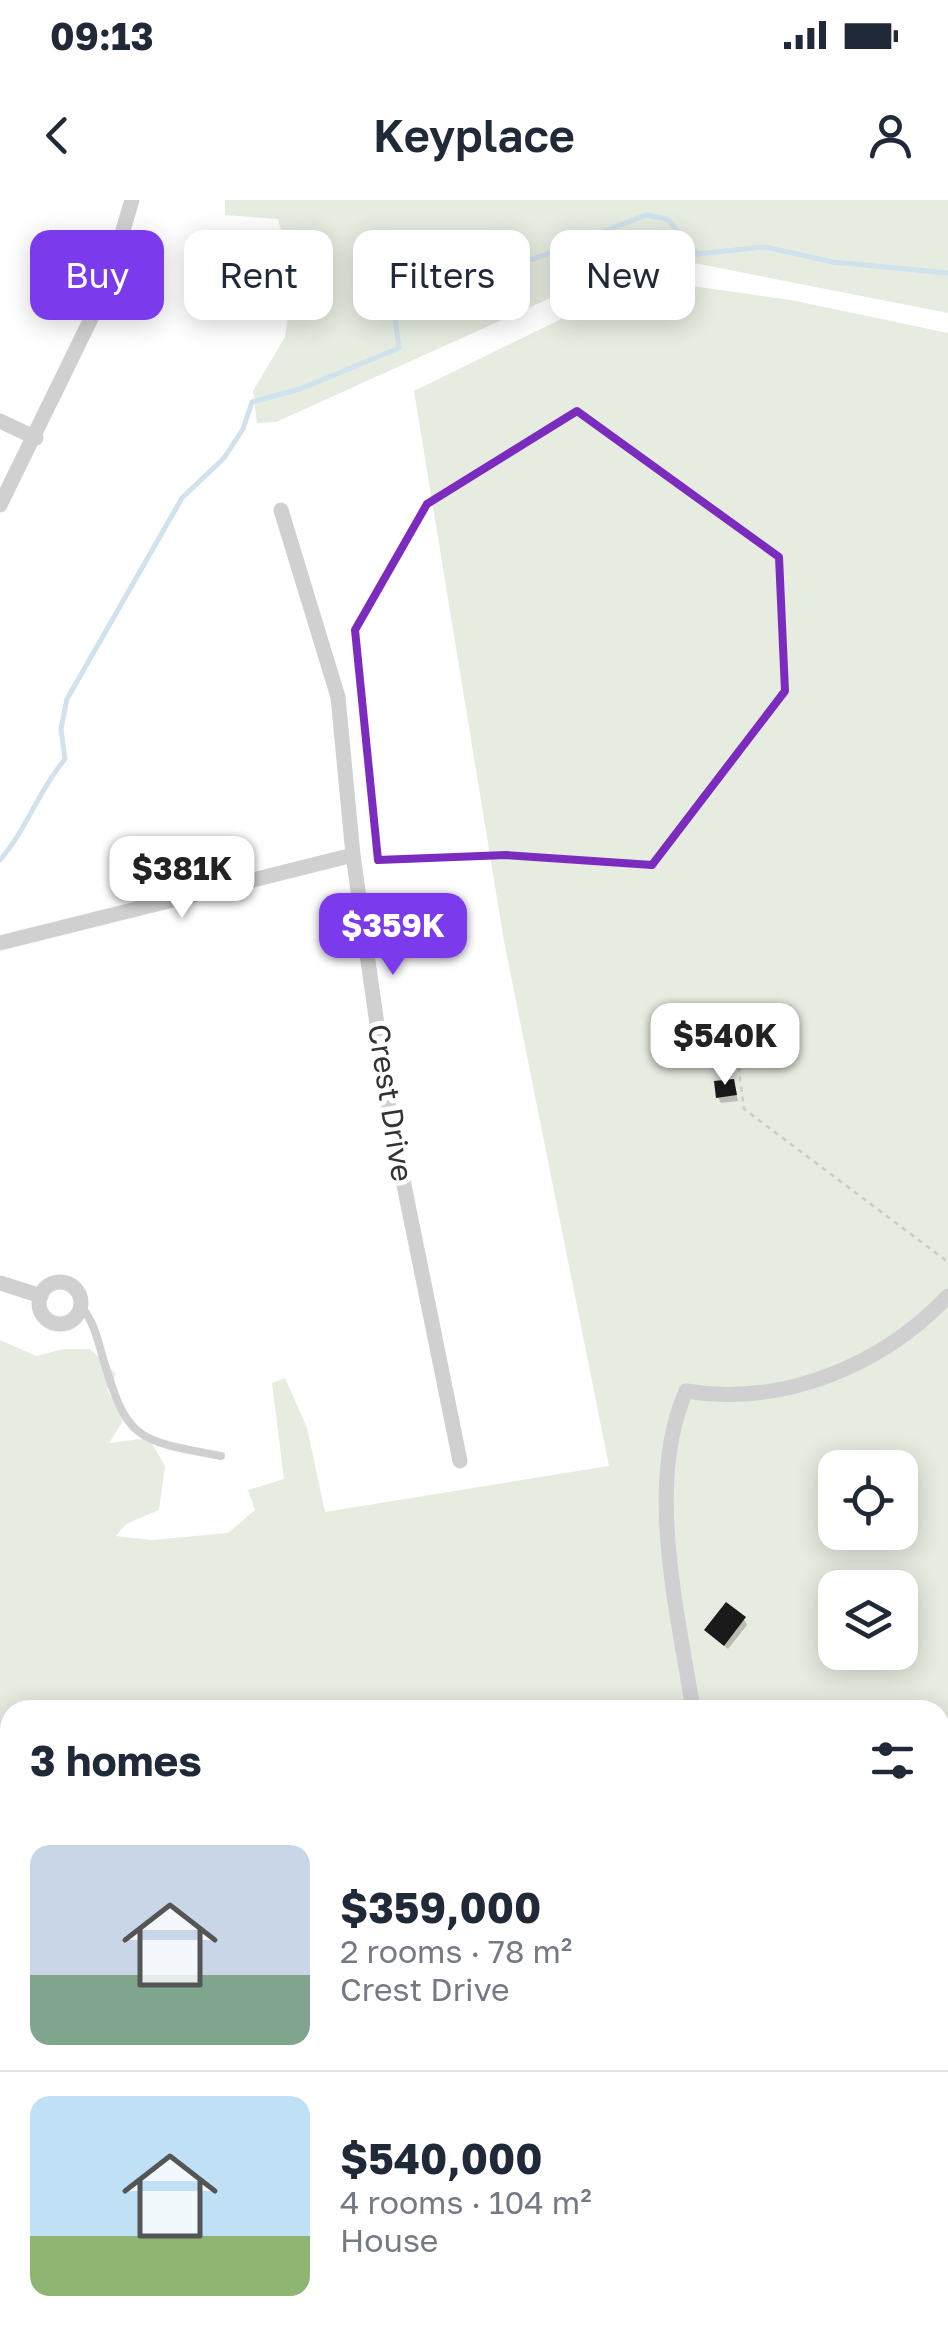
<!DOCTYPE html>
<meta charset="utf-8">
<style>
body{margin:0;font-family:"Golos Text",sans-serif;background:#f2f2f3;color:#1f2937;height:100vh;display:flex;flex-direction:column;font-size:38px;white-space:nowrap}
*{box-sizing:border-box;margin:0}
p{font-size:32px;color:#747a83}
.icon{flex:none;width:55px;height:55px;fill:none;stroke:currentColor;stroke-width:2;stroke-linecap:round;stroke-linejoin:round}
.map{position:relative;flex:1;overflow:hidden}
.sheet{position:absolute;left:0px;top:1500px;width:950px;height:642px;display:flex;flex-direction:column;background:#fff;border-radius:30px 30px 0 0;box-shadow:0 5px 25px #0003}
.sheet>*{flex:none}
.hud{position:absolute;left:30px;top:30px;width:890px;height:90px;display:flex;gap:20px}
.tools{position:absolute;left:818px;top:1250px;display:grid;gap:20px}
.tools a{display:grid;place-items:center;width:100px;height:100px;border-radius:20px;background:#fff;box-shadow:0 5px 25px #0003;font-size:50px}
.price{position:absolute;translate:-50% -85px;padding:0 22px;border-radius:20px;background:#fff;color:#222;font-size:32px;line-height:65px;filter:drop-shadow(0 2px 5px #0008)}
.price::after{content:'';position:absolute;left:50%;top:60px;width:30px;height:22px;margin-left:-15px;background:inherit;clip-path:polygon(0 0,100% 0,50% 100%)}
.price.current{background:#7c3aed;color:#fff}
ul{padding:0;list-style:none}
li{display:flex;align-items:center;gap:30px;height:250px;padding:0 30px}
li+li{border-top:2px solid #e0e1e3}
li span{display:grid;place-items:center;flex:none;width:280px;height:200px;border-radius:20px;color:#555}
li>.icon{margin-inline-start:auto}
span .icon{width:120px;height:120px;fill:#fffc;stroke-width:1}
li b{font-size:42px}
h2{display:flex;justify-content:space-between;align-items:center;height:120px;padding:0 30px;font-size:42px}
.chip{padding:0 35px;border-radius:20px;background:#fff;box-shadow:0 5px 25px #0003;font-size:35px;line-height:90px}
.chip.current{background:#7c3aed;color:#fff}
.status{display:flex;justify-content:space-between;align-items:center;height:70px;padding:0 50px;background:#fff;direction:ltr}
.status svg{height:28px;fill:currentColor}
header{display:flex;justify-content:space-between;align-items:center;height:130px;padding:0 30px;background:#fff;font-size:45px;font-weight:600}
.map>svg:first-child{display:block}
.green{fill:#e6ecdf;fill-rule:evenodd}
.shadow{fill:#0003}
.lines{fill:none;stroke-linecap:round;stroke-linejoin:round}
.stream{stroke:#cfe2ee;stroke-width:5}
.building{fill:#1a1a1a}
.path{stroke:#cdcdcd;stroke-width:2.5;stroke-dasharray:5 5;stroke-linecap:butt}
.lane{stroke:#d0d0d0;stroke-width:8}
.street{stroke:#d0d0d0;stroke-width:15}
.marked{fill:none;stroke:#7b2cbf;stroke-width:8;stroke-linejoin:round}
.labels{text-anchor:middle;stroke-width:10;stroke-linejoin:round;paint-order:stroke}
.street-label{font-size:30px;fill:#333;stroke:#fff}
</style>
<div class="status"><b>09:13</b><svg viewBox="0 0 49 12"><path d="M0 12V9h3v3zM5 12V6h3v6zM10 12V3h3v9zM15 12V0h3v12zM26 1h20v11H26zM47 4h2v5h-2z"/></svg></div>
<header><svg class="icon" aria-label="back" viewBox="0 0 24 24"><path d="M15 5l-7 7 7 7"/></svg>Keyplace<svg class="icon" aria-label="person" viewBox="0 0 24 24"><circle cx="12" cy="8" r="4"/><path d="M4 21q1-7 8-7t8 7"/></svg></header>
<div class="map">
<svg width="948" height="2141" viewBox="0 0 948 2141">
<rect width="100%" height="100%" fill="#fff"/>
<!-- green -->
<g class="green">
<path d="M 225,0 L 948,0 L 948,113 L 648,54 L 276,222 L 257,223 L 253,191 L 285,137 L 294,78 L 278,19 L 225,15 Z"/>
<path d="M 643,79 L 791,100 L 948,133 L 948,2141 L 17,2141 L 38,2132 L 940,2132 L 940,1510 L 10,1510 L 10,1651 L 0,1651 L 0,1140 L 36,1156 L 64,1149 L 90,1149 L 116,1174 L 107,1189 L 123,1221 L 109,1243 L 149,1238 L 165,1266 L 159,1310 L 126,1324 L 116,1336 L 151,1340 L 228,1333 L 255,1310 L 248,1290 L 284,1279 L 272,1183 L 285,1178 L 307,1228 L 325,1312 L 609,1266 L 504,741 L 414,191 ZM 835,1268 L 900,1268 L 900,1332 L 835,1332 ZM 835,1388 L 900,1388 L 900,1452 L 835,1452 Z"/>
</g>
<!-- shadow -->
<g class="shadow">
<path d="M 733,881 L 738,901 L 721,903 L 718,897 Z"/>
<path d="M 744,1419 L 747,1425 L 728,1449 L 707,1430 Z"/>
</g>
<g class="lines">
<!-- stream -->
<path class="stream" d="M 0,660 C 27,629 38,591 65,559 L 61,529 L 67,499 L 182,298 L 224,258 L 243,229 L 252,202 L 300,189 L 399,148 L 393,104 L 399,87 L 465,67 L 534,59 L 646,15 L 667,19 L 697,54 L 765,47 L 833,62 L 948,73"/>
</g>
<!-- building -->
<g class="building">
<path d="M 734,879 L 737,895 L 716,898 L 714,881 Z"/>
<path d="M 726,1402 L 746,1417 L 724,1446 L 704,1430 Z"/>
</g>
<g class="lines">
<!-- path -->
<g class="path">
<path d="M 791,805 L 739,870 L 744,909 L 948,1062"/>
<path d="M 940,1931 L 948,1930"/>
<path d="M 940,2107 L 948,2099"/>
<path d="M 524,2141 L 539,2134 L 590,2133"/>
<path d="M 918,2141 L 921,2132"/>
</g>
<!-- lane -->
<g class="lane">
<path d="M 81,1106 C 93,1121 97,1136 102,1155 C 127,1240 134,1240 221,1256"/>
<path d="M 0,1624 L 10,1659"/>
<path d="M 0,1743 L 10,1780"/>
</g>
<!-- street -->
<g class="street">
<path d="M 0,221 L 36,238"/>
<path d="M 0,305 L 105,90 L 132,0"/>
<path d="M 281,310 L 338,497 L 353,655 L 390,916 L 460,1261"/>
<path d="M 0,743 L 353,655"/>
<circle cx="60" cy="1103" r="21"/>
<path d="M 0,1083 L 41,1096"/>
<path d="M 693,1510 C 678,1412 645,1285 686,1191 C 782,1207 882,1166 948,1096"/>
<path d="M 0,1980 L 10,1976"/>
<path d="M 447,2132 L 449,2141"/>
<path d="M 467,2132 L 469,2141"/>
</g>
</g>
<!-- marked area -->
<path class="marked" d="M 577,211 L 779,357 L 785,491 L 652,665 L 506,655 L 378,660 L 355,430 L 427,304 Z"/>
<g class="labels">
<!-- street labels -->
<g class="street-label">
<text transform="translate(390 903) rotate(81)" y="10">Crest Drive</text>
</g>
</g>
</svg>
<div class="tools">
<a><svg class="icon" aria-label="locate" viewBox="0 0 24 24"><circle cx="12" cy="12" r="6"/><path d="M12 2v4M12 18v4M2 12h4M18 12h4"/></svg></a>
<a><svg class="icon" aria-label="layers" viewBox="0 0 24 24"><path d="M12 4l9 5-9 5-9-5zM3 14l9 5 9-5"/></svg></a>
</div>
<b class="price" style="left:182px;top:721px">$381K</b>
<b class="price current" style="left:393px;top:778px">$359K</b>
<b class="price" style="left:725px;top:888px">$540K</b>
<div class="hud">
<a class="chip current">Buy</a>
<a class="chip">Rent</a>
<a class="chip">Filters</a>
<a class="chip">New</a>
</div>
<section class="sheet">
<h2>3 homes<svg class="icon" aria-label="filters" viewBox="0 0 24 24"><path d="M4 7h16M4 17h16"/><circle cx="9" cy="7" r="2"/><circle cx="15" cy="17" r="2"/></svg></h2>
<ul>
<li><span style="background:linear-gradient(#c9d6e8 65%,#7fa58c 0)"><svg class="icon" aria-label="home" viewBox="0 0 24 24"><path d="M3 11l9-7 9 7M6 9v11h12V9"/></svg></span><div><b>$359,000</b><p>2 rooms · 78 m²</p><p>Crest Drive</p></div></li>
<li><span style="background:linear-gradient(#bfe0f5 70%,#8fb573 0)"><svg class="icon" aria-label="home" viewBox="0 0 24 24"><path d="M3 11l9-7 9 7M6 9v11h12V9"/></svg></span><div><b>$540,000</b><p>4 rooms · 104 m²</p><p>House</p></div></li>
</ul>
</section>
</div>
